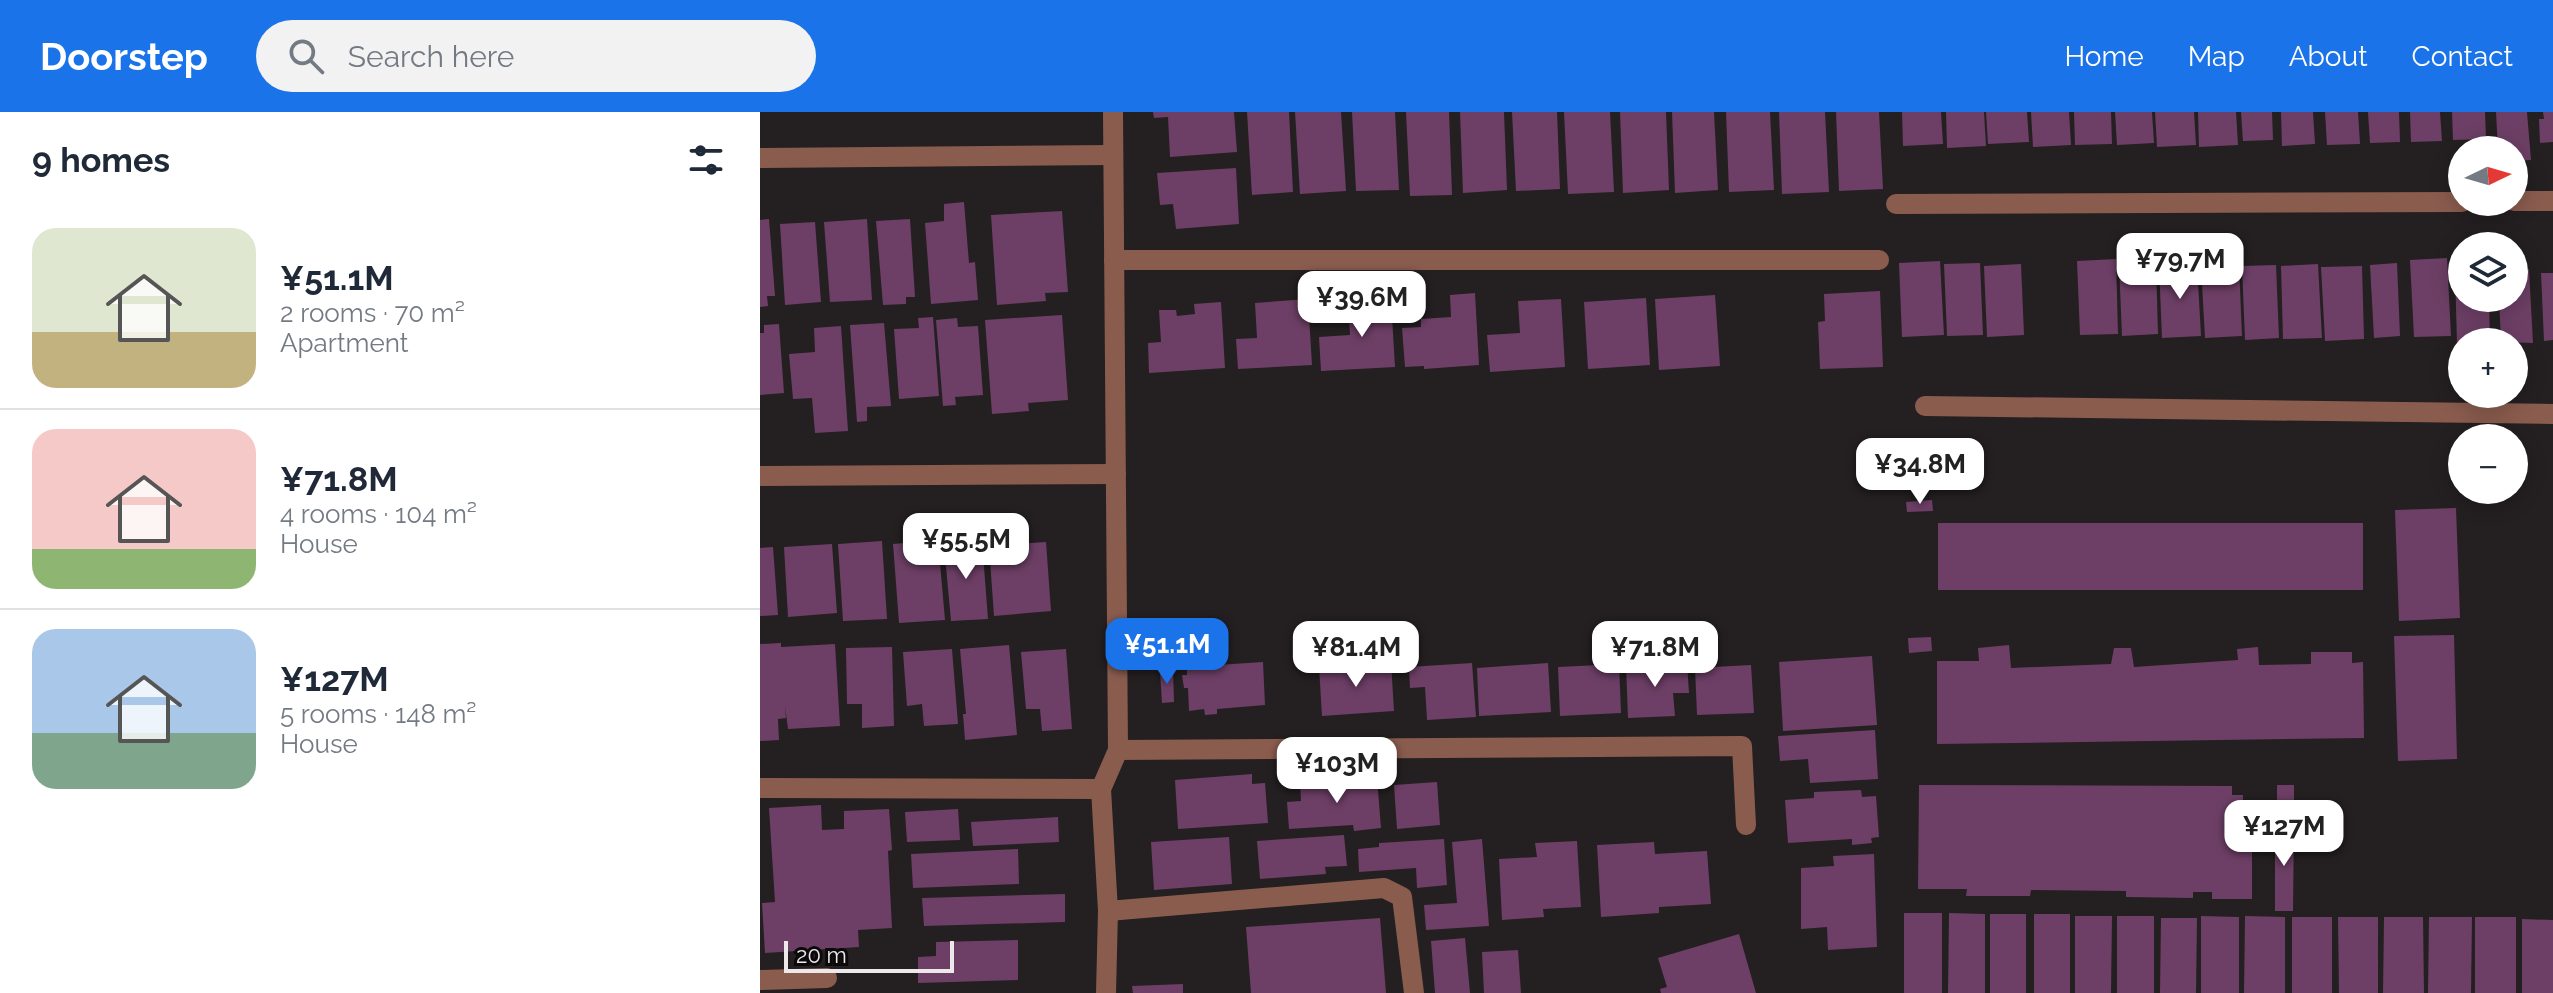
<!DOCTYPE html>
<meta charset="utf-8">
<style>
body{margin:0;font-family:Raleway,sans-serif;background:#f2f2f3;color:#1f2937;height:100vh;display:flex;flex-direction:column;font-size:30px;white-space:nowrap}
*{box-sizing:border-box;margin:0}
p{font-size:26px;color:#747a83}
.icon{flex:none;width:44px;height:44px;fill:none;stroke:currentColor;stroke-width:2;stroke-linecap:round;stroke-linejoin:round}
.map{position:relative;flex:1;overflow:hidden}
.side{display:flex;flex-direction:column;background:#fff;width:760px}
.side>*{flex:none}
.needle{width:52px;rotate:85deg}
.buttons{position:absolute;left:1688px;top:24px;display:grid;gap:16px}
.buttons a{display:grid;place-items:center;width:80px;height:80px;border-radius:50%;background:#fff;box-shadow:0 4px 20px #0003;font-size:40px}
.scale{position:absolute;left:24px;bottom:20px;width:170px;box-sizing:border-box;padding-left:8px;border:4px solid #ede9ea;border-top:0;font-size:22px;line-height:28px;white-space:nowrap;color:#ede9ea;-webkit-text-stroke:6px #0c090a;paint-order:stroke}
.price{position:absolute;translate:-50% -68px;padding:0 18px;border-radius:16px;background:#fff;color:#222;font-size:26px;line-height:52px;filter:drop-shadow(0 2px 4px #0008)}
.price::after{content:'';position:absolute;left:50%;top:48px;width:24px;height:18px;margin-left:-12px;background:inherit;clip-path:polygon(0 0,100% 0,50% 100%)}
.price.selected{background:#1a73e8;color:#fff}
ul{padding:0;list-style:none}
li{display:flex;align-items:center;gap:24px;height:200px;padding:0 32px}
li+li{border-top:2px solid #e0e1e3}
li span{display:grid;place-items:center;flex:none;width:224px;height:160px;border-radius:24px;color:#555}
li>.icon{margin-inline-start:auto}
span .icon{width:96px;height:96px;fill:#fffc;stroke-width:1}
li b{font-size:34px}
h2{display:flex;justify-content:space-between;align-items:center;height:96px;padding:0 32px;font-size:34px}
header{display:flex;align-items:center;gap:48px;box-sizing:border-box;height:112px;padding:0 40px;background:#1a73e8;color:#fff}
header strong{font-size:38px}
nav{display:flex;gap:44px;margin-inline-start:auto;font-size:28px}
.search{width:560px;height:72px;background:#f2f2f3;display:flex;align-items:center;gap:20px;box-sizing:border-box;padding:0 28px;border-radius:44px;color:#747a83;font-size:30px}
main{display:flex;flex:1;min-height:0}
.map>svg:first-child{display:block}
.building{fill:#6d3f66}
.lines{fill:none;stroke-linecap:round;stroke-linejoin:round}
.minor{stroke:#8a5c4e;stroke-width:20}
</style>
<header>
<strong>Doorstep</strong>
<div class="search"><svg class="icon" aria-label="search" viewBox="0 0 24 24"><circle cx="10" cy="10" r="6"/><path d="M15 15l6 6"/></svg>Search here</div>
<nav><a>Home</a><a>Map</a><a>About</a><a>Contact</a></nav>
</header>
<main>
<section class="side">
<h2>9 homes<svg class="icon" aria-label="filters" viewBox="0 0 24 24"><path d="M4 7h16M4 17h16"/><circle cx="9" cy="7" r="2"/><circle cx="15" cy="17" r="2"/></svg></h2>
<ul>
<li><span style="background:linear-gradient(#dfe7d0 65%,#c2b280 0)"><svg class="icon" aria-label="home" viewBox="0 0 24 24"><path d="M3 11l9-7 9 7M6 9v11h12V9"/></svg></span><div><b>¥51.1M</b><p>2 rooms · 70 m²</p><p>Apartment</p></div></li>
<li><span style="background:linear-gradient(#f6c9c9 75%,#8fb573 0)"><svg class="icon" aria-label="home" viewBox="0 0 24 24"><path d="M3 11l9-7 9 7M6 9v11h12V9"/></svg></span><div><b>¥71.8M</b><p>4 rooms · 104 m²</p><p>House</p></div></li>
<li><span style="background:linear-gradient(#a9c7e8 65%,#7fa58c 0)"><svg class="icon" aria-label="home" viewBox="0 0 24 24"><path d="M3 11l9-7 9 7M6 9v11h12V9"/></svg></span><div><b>¥127M</b><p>5 rooms · 148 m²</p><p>House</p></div></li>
</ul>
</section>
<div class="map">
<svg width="1793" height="881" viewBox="0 0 1793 881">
<rect width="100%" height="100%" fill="#241f20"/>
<!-- building -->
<g class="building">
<path d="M 393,0 L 474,0 L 477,40 L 410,45 L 408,5 L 394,6 Z"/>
<path d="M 487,0 L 529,0 L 533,80 L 492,83 Z"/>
<path d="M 535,0 L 581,0 L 586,79 L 540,82 Z"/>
<path d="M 592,0 L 635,0 L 639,78 L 596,79 Z"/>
<path d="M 646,0 L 689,0 L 692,83 L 650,84 Z"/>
<path d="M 700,0 L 744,0 L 747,78 L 703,81 Z"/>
<path d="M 752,0 L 797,0 L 800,77 L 756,79 Z"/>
<path d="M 804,0 L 850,0 L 854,80 L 808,82 Z"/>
<path d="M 860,0 L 906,0 L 909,78 L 863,81 Z"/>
<path d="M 912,0 L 954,0 L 958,78 L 915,81 Z"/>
<path d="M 966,0 L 1010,0 L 1014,78 L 969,80 Z"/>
<path d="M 1019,0 L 1065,0 L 1069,80 L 1022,82 Z"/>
<path d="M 1076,0 L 1119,0 L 1123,77 L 1079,79 Z"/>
<path d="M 1142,0 L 1181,0 L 1183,32 L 1143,34 Z"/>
<path d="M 1186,0 L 1224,0 L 1226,34 L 1187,36 Z"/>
<path d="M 1226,0 L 1267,0 L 1269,30 L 1228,32 Z"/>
<path d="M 1271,0 L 1309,0 L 1311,33 L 1273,35 Z"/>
<path d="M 1314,0 L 1351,0 L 1352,32 L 1315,33 Z"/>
<path d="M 1355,0 L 1392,0 L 1394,31 L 1357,33 Z"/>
<path d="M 1395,0 L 1434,0 L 1436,33 L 1397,35 Z"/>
<path d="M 1438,0 L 1476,0 L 1478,33 L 1439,35 Z"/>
<path d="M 1481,0 L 1512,0 L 1513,28 L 1483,29 Z"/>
<path d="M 1521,0 L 1553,0 L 1555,32 L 1522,34 Z"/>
<path d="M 1565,0 L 1598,0 L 1600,32 L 1567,33 Z"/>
<path d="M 1608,0 L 1639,0 L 1640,30 L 1610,31 Z"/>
<path d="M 1650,0 L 1680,0 L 1682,29 L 1651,30 Z"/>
<path d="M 1692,0 L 1725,0 L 1726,27 L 1693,28 Z"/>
<path d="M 1736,0 L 1767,0 L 1771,48 L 1754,49 L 1754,38 L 1738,38 Z"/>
<path d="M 1783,0 L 1793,0 L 1793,30 L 1780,31 L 1779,7 L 1784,7 Z"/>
<path d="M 476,56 L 479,112 L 416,117 L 413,92 L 400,93 L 397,61 Z"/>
<path d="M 204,90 L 209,151 L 215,150 L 218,188 L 171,192 L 165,111 L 184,109 L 184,92 Z"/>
<path d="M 302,99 L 308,180 L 285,181 L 286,189 L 237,193 L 231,103 Z"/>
<path d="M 9,107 L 15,184 L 7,184 L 8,194 L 0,195 L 0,108 Z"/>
<path d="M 107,107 L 112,188 L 70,190 L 64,110 Z"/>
<path d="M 150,107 L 155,185 L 146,185 L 146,192 L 123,193 L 116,109 Z"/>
<path d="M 55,110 L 61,190 L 25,193 L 20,112 Z"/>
<path d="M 1687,146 L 1691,224 L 1654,225 L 1650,148 Z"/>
<path d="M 1356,147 L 1358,222 L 1320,223 L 1317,149 Z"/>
<path d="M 1180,149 L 1184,223 L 1142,225 L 1139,151 Z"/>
<path d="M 1220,151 L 1223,223 L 1187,224 L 1184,152 Z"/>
<path d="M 1396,151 L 1398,222 L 1362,224 L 1359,152 Z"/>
<path d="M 1637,151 L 1640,224 L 1614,226 L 1610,153 Z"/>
<path d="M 1261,152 L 1264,223 L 1227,225 L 1224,154 Z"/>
<path d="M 1437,152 L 1441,224 L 1402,226 L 1399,153 Z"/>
<path d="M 1558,152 L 1562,226 L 1523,227 L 1521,154 Z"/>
<path d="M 1479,153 L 1482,224 L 1445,226 L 1441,154 Z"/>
<path d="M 1516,153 L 1519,226 L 1485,228 L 1482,154 Z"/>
<path d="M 1602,154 L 1604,227 L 1565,229 L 1561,155 Z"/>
<path d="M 1695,157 L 1702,157 L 1702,186 L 1729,186 L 1730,230 L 1697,232 Z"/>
<path d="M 1754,157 L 1769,157 L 1773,231 L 1741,230 L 1739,186 L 1754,186 Z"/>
<path d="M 1781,161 L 1793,161 L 1793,228 L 1784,229 Z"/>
<path d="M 1120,179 L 1123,255 L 1060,257 L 1058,210 L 1065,209 L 1064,182 Z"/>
<path d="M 715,181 L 719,253 L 664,257 L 664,254 L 645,255 L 642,216 L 661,215 L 661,207 L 691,205 L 690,183 Z"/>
<path d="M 955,183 L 960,254 L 899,258 L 895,187 Z"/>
<path d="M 886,186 L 890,253 L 828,257 L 824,190 Z"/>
<path d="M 548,187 L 552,253 L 478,257 L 476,227 L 497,226 L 495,191 Z"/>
<path d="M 631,187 L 635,255 L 561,259 L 559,225 L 590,223 L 588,190 Z"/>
<path d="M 801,187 L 805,255 L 730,260 L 727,223 L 760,221 L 758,189 Z"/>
<path d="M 461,190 L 465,256 L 389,261 L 388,231 L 401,230 L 399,198 L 416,198 L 417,204 L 435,202 L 434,192 Z"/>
<path d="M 302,203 L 308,288 L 268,291 L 269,299 L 232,302 L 225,208 Z"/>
<path d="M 173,205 L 179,284 L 139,287 L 134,217 L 159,216 L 158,206 Z"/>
<path d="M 197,206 L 198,215 L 218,214 L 223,283 L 195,285 L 196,293 L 183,294 L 176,208 Z"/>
<path d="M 124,211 L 131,294 L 107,295 L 107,309 L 97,310 L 90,213 Z"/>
<path d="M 19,212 L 24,281 L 0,283 L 0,221 L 4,221 L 4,213 Z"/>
<path d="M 81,214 L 88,319 L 55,321 L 52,286 L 33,287 L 29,242 L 55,240 L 54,216 Z"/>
<path d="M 1172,388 L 1173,399 L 1147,400 L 1146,390 Z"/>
<path d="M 1696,396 L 1700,506 L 1639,509 L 1635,398 Z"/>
<rect x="1178" y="411" width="425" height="67"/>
<path d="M 178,428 L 185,508 L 139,511 L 133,432 Z"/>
<path d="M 122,429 L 127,507 L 83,509 L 78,432 Z"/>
<path d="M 222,429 L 228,507 L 191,509 L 184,433 Z"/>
<path d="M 286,430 L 291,499 L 234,504 L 229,434 Z"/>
<path d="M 72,432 L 77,501 L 28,505 L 24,435 Z"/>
<path d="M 13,435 L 18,503 L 0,504 L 0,436 Z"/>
<path d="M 1694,523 L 1697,647 L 1638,649 L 1634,524 Z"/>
<path d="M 1171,525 L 1172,539 L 1149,541 L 1148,526 Z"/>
<path d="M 21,531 L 21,535 L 75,532 L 80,614 L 28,617 L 25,594 L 26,606 L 18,607 L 19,628 L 0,629 L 0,532 Z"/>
<path d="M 249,533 L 257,623 L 205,628 L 203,602 L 206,602 L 200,537 Z"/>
<path d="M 1249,533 L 1251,556 L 1351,552 L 1354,536 L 1371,536 L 1374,555 L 1478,548 L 1477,537 L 1498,535 L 1499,553 L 1551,552 L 1551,540 L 1592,540 L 1592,551 L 1603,550 L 1604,626 L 1177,632 L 1177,549 L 1219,549 L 1218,536 Z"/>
<path d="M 132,535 L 134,614 L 102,616 L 102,592 L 87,592 L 86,536 Z"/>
<path d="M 192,537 L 198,612 L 164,614 L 162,592 L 147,594 L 143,540 Z"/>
<path d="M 306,537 L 312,617 L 282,619 L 280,597 L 266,597 L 261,540 Z"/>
<path d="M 1112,544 L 1117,613 L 1023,619 L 1019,550 Z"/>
<path d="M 503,550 L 505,593 L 457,597 L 457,602 L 445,603 L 444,597 L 429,599 L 428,576 L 424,576 L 422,563 L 427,563 L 427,555 Z"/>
<path d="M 631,550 L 634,599 L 562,604 L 559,555 Z"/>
<path d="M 712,551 L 716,605 L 667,608 L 665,575 L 650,576 L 649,555 Z"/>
<path d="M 788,551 L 791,600 L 719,604 L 717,556 Z"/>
<path d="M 927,551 L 929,581 L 913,581 L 915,604 L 868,606 L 866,553 Z"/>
<path d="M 859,552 L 861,601 L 800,604 L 798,555 Z"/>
<path d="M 991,553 L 994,601 L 937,603 L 935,556 Z"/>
<path d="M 413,558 L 414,590 L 402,591 L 400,559 Z"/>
<path d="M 1115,618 L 1118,667 L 1050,671 L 1048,647 L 1020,649 L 1018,624 Z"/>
<path d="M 492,662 L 492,672 L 505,671 L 508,711 L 418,717 L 415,668 Z"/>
<path d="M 617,666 L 621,716 L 594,719 L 593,713 L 529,717 L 527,690 L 541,689 L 540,671 Z"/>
<path d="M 677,670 L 680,713 L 637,717 L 634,673 Z"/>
<path d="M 1159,673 L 1472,674 L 1472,683 L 1483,683 L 1482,733 L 1492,734 L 1492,787 L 1452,787 L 1452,780 L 1433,780 L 1433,786 L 1366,785 L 1366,779 L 1271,778 L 1270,784 L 1206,784 L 1207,777 L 1158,777 Z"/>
<path d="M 1517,673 L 1534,673 L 1534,711 L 1517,710 Z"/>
<path d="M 1101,678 L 1102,685 L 1116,684 L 1119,725 L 1111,726 L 1112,731 L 1092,733 L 1092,727 L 1028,731 L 1025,688 L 1054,686 L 1054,680 Z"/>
<path d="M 61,693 L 62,718 L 84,717 L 84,699 L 129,697 L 132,738 L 128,739 L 132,816 L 98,818 L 99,835 L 5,841 L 2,791 L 15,790 L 9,696 Z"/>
<path d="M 198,697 L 200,728 L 147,730 L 145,700 Z"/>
<path d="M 298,705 L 299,730 L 213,734 L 211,710 Z"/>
<path d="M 1515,713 L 1534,713 L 1533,799 L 1515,799 Z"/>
<path d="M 584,723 L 587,754 L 565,755 L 566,762 L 500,767 L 497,729 Z"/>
<path d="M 469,725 L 472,772 L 394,778 L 391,730 Z"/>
<path d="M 684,727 L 687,773 L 657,776 L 656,756 L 599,760 L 598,737 L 619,735 L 619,731 Z"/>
<path d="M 722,727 L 729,814 L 666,818 L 664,793 L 697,791 L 692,730 Z"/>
<path d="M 817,729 L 821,795 L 783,797 L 784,805 L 742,808 L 739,747 L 777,745 L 775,731 Z"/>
<path d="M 894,730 L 895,742 L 947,739 L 951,792 L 899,795 L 899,801 L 841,805 L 837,733 Z"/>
<path d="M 258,737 L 259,772 L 153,776 L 151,742 Z"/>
<path d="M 1114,742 L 1117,835 L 1068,838 L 1067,815 L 1041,817 L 1041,756 L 1074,754 L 1073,744 Z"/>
<path d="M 305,782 L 305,810 L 164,814 L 162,786 Z"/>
<rect x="1144" y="801" width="38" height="80"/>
<path d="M 1189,801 L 1225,802 L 1225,881 L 1188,881 Z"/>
<rect x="1230" y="802" width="36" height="79"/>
<rect x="1274" y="802" width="36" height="79"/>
<path d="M 1315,804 L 1352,804 L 1351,881 L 1315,881 Z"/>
<rect x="1357" y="804" width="37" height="77"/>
<path d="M 1441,804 L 1479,805 L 1479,881 L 1441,881 Z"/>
<path d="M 1485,804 L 1525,805 L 1525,881 L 1484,881 Z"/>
<rect x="1532" y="805" width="40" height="76"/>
<path d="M 1578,805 L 1618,805 L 1618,881 L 1579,881 Z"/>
<path d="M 1624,805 L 1663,805 L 1664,881 L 1623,881 Z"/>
<path d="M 1669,805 L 1712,805 L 1711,881 L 1668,881 Z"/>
<rect x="1715" y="805" width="41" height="76"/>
<path d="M 620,806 L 626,881 L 491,881 L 486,815 Z"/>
<path d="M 1401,806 L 1437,806 L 1436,881 L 1400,881 Z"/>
<path d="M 1762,807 L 1793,808 L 1793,881 L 1762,881 Z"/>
<path d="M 979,822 L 996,881 L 901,881 L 900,877 L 907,875 L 898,846 Z"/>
<path d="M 705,826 L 710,881 L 675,881 L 671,829 Z"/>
<path d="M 258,828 L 258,868 L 158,871 L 158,845 L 176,844 L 176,830 Z"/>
<path d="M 758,838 L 761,881 L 724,881 L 722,840 Z"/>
<path d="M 423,872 L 423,881 L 373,881 L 372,874 Z"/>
</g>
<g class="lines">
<!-- minor -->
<g class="minor">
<path d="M 0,46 L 353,43"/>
<path d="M 1754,89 L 1793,89"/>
<path d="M 1136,92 L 1702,90"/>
<path d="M 354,148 L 1119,148"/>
<path d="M 1165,294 L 1793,302"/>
<path d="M 0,364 L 356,362"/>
<path d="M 358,638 L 982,634 L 986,713"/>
<path d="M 0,676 L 341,677"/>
<path d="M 348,799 L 624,776 L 642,785 L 654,881"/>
<path d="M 0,868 L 67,866"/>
<path d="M 346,881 L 348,799 L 341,677 L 358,638 L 353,0"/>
</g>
</g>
</svg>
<div class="buttons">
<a><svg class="needle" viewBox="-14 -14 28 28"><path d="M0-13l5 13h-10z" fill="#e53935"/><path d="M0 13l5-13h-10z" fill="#747a83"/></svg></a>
<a><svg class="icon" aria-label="layers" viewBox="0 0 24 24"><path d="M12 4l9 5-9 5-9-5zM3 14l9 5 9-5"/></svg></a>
<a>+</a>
<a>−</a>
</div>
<div class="scale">20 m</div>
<b class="price" style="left:1420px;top:189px">¥79.7M</b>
<b class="price" style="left:602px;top:227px">¥39.6M</b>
<b class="price" style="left:1160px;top:394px">¥34.8M</b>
<b class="price" style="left:206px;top:469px">¥55.5M</b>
<b class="price selected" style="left:407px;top:574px">¥51.1M</b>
<b class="price" style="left:596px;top:577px">¥81.4M</b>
<b class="price" style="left:895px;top:577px">¥71.8M</b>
<b class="price" style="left:577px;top:693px">¥103M</b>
<b class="price" style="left:1524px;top:756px">¥127M</b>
</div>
</main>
